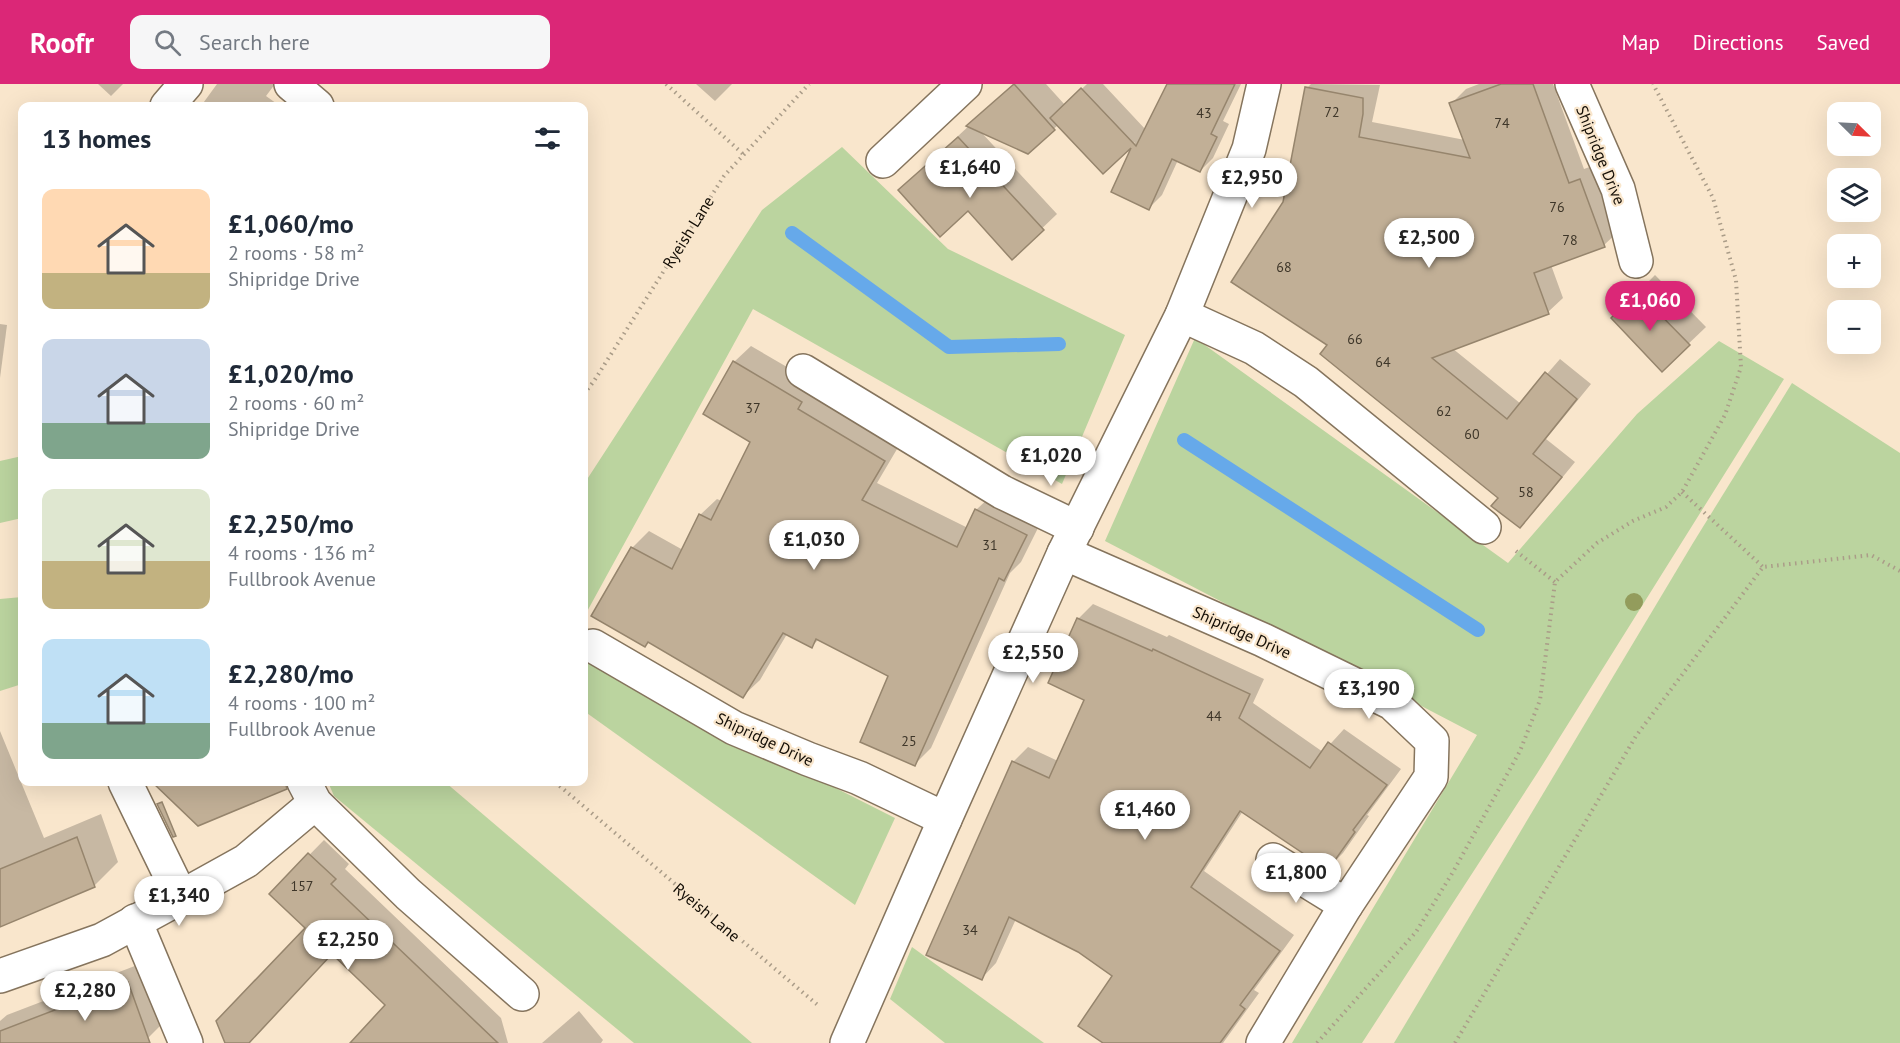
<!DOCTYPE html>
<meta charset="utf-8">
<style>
body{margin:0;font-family:"PT Sans",sans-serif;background:#f6f6f7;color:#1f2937;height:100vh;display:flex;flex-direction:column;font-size:22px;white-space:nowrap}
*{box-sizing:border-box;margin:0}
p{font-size:20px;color:#747a83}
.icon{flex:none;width:33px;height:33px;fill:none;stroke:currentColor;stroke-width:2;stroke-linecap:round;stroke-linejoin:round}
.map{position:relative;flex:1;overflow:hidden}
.side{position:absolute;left:18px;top:18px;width:570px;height:684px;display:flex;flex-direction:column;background:#fff;border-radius:12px;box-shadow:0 6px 24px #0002}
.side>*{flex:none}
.needle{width:39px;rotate:114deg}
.controls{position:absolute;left:1827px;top:18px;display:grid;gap:12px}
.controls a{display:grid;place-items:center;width:54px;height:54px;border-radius:12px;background:#fff;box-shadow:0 6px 24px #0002;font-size:30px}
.price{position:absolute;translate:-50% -51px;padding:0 14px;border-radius:21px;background:#fff;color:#222;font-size:20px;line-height:39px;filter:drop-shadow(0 2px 3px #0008)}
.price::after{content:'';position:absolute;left:50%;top:36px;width:18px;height:14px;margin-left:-9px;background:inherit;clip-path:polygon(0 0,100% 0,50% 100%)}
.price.on{background:#db2777;color:#fff}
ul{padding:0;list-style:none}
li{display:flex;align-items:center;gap:18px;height:150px;padding:0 24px}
li span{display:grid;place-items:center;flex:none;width:168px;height:120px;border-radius:12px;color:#555}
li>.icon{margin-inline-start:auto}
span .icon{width:72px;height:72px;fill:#fffc;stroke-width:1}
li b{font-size:26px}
h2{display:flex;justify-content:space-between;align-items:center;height:72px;padding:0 24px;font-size:26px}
header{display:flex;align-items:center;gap:36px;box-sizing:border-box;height:84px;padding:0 30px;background:#db2777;color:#fff}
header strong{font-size:28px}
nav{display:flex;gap:33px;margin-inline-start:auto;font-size:21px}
.search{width:420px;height:54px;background:#f6f6f7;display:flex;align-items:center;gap:15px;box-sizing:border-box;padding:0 21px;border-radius:12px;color:#747a83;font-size:22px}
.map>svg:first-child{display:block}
.green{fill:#bbd49f}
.shadow{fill:#0003}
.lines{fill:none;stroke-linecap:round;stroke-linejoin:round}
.stream{stroke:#66a9ea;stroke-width:14}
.building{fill:#c1af96;stroke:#96856d;stroke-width:1.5}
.minor-casing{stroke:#85745d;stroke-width:36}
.path{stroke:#aa9c88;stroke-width:4;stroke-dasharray:1.5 4.5;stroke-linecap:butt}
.minor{stroke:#fff;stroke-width:33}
.tree{fill:#939c5c}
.labels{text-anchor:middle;stroke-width:4.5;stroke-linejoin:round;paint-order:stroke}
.number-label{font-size:14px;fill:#3e3629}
.street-label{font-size:16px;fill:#130d05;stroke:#f9e6cc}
</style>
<header>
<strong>Roofr</strong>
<div class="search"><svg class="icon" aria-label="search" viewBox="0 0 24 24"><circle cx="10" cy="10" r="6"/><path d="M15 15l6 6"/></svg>Search here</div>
<nav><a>Map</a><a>Directions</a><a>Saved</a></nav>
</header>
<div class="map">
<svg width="1900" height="959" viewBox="0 0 1900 959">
<rect width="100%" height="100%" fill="#f9e6cc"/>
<!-- green -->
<g class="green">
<path d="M 842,63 L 948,165 L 1125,251 L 1062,400 L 753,225 L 584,533 L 584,400 L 762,126 Z"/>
<path d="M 1195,254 L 1508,479 L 1637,330 L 1719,257 L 1784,295 L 1538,688 L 1362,959 L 1292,959 L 1477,651 L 1105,457 Z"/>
<path d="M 1792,299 L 1900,369 L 1900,959 L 1394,959 L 1693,459 Z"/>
<path d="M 22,372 L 22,434 L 0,439 L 0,377 Z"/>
<path d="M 22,513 L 22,600 L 0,607 L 0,515 Z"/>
<path d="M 584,577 L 895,734 L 855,821 L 584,627 Z"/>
<path d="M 328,698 L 445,698 L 752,959 L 634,959 L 334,712 Z"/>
<path d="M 912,863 L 1044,959 L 945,959 L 890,915 Z"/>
</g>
<!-- shadow -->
<g class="shadow">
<path d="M 98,0 L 123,0 L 111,12 Z"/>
<path d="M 217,0 L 275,0 L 266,12 L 280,22 L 201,22 Z"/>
<path d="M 696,0 L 732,0 L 715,17 Z"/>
<path d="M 1014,0 L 1046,0 L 1065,21 L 1087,0 L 1103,0 L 1146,46 L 1168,0 L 1241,0 L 1223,37 L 1229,40 L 1213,74 L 1200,87 L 1178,76 L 1162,111 L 1149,124 L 1113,108 L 1135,58 L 1103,88 L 1058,41 L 1027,69 L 980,47 L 1057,130 L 1012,173 L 968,125 L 915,92 Z"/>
<path d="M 1311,0 L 1380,1 L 1372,38 L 1465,56 L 1451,20 L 1466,5 L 1479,0 L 1553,0 L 1584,85 L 1595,81 L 1619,147 L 1604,161 L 1551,181 L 1563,214 L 1548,228 L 1452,264 L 1521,320 L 1560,275 L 1591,300 L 1546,355 L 1575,378 L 1534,428 L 1520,442 L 1500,413 L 1329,261 L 1284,118 L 1307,4 Z"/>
<path d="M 1655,191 L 1706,243 L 1662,285 L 1613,234 Z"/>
<path d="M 0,240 L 7,241 L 0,294 Z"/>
<path d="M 751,262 L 818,301 L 900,360 L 877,399 L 968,444 L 976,426 L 993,410 L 1043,434 L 1021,478 L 1010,489 L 931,664 L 915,680 L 890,591 L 819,555 L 812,562 L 787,550 L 760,596 L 743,612 L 632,464 L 649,447 L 683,466 L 700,431 L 717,415 L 722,417 L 752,358 L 734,278 Z"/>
<path d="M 1093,520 L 1167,553 L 1169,551 L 1264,595 L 1253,619 L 1323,668 L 1344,645 L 1401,685 L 1367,731 L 1369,732 L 1343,769 L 1328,784 L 1243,727 L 1204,787 L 1294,851 L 1254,906 L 1259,909 L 1223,959 L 1106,959 L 1114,892 L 1079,867 L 1016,835 L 996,879 L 982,894 L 1013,678 L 1028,663 L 1058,677 L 1085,616 L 1078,535 Z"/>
<path d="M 0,647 L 44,754 L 101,730 L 118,778 L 94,802 L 0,841 Z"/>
<path d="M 154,698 L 272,698 L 274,704 L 198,740 Z"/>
<path d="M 324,756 L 349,780 L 345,785 L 501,934 L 508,959 L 417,959 L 387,921 L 271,810 Z"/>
<path d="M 153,875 L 172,930 L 148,954 L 135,959 L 0,959 L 0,937 L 7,931 Z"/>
<path d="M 579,927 L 603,956 L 601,959 L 542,959 Z"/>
</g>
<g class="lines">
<!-- stream -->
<g class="stream">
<path d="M 792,149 L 949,263 L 1059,260"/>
<path d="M 1184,356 L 1478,546"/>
</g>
</g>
<!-- building -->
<g class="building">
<path d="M 1014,0 L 1055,46 L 1028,70 L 966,42 Z"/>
<path d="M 1167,0 L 1235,0 L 1211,50 L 1217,53 L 1200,88 L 1172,75 L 1149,126 L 1111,108 L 1131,64 L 1103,90 L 1050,34 L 1081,4 L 1136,62 Z"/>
<path d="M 1501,0 L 1533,0 L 1569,99 L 1580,95 L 1605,163 L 1534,189 L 1549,230 L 1432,274 L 1507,335 L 1545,288 L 1577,315 L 1533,370 L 1562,393 L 1520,444 L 1491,422 L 1498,414 L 1320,270 L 1327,261 L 1231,198 L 1283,118 L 1305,3 L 1363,14 L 1363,30 L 1359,53 L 1470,74 L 1449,19 Z"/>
<path d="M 958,53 L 1044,146 L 1012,176 L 968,127 L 940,153 L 898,106 Z"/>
<path d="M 1637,207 L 1690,261 L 1662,288 L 1611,234 Z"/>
<path d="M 733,277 L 802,318 L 798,325 L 885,377 L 862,416 L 957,463 L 975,425 L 1027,451 L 1004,497 L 999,494 L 915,682 L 860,658 L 888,592 L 816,555 L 812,564 L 783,549 L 743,614 L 648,558 L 645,563 L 591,532 L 631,463 L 672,485 L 699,430 L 711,436 L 750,358 L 703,330 Z"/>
<path d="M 1077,534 L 1152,567 L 1153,565 L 1250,610 L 1239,634 L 1310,684 L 1328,658 L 1387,701 L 1353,746 L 1355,748 L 1328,786 L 1240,727 L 1191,803 L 1280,867 L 1240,921 L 1245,925 L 1220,959 L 1103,959 L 1078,942 L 1112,892 L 1078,868 L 1009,833 L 982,896 L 926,871 L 1012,677 L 1049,694 L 1084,616 L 1048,599 Z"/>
<path d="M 152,698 L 285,698 L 287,705 L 198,742 Z"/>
<path d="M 162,718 L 176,752 L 173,753 L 157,720 Z"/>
<path d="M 77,753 L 95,803 L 0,843 L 0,785 Z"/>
<path d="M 308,769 L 336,795 L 331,800 L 498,959 L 350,959 L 385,921 L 332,870 L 249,959 L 225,959 L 216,937 L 305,844 L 269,810 Z"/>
<path d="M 128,898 L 150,959 L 0,959 L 0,947 Z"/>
</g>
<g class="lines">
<defs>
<g id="minor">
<path d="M 291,0 L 317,22"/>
<path d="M 1572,0 L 1618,105 L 1636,177"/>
<path d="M 167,22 L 186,0"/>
<path d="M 883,77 L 965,0"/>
<path d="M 1182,231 L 1254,264 L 1306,298 L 1484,443"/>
<path d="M 803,287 L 1002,408 L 1077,444"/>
<path d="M 1064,469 L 1263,556 L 1392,619 L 1432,657 L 1431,693 L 1346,821 L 1263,959"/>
<path d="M 593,562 L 734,644 L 808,675 L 859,694 L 945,735"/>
<path d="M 125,698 L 181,813"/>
<path d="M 304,698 L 315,719 L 408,810 L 522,910"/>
<path d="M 1273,776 L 1346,821"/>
<path d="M 135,837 L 186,959"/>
<path d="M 0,892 L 102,856 L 181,813 L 246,777 L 315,719"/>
<path d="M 847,959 L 945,735 L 1064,469 L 1182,231 L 1249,65 L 1264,0"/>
</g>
</defs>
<!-- minor casing -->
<use href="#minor" class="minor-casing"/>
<!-- path -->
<g class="path">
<path d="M 666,0 L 743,70"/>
<path d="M 584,310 L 594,297 L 724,92 L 809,0"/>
<path d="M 1682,408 L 1763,483"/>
<path d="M 1516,467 L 1555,498"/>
<path d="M 555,698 L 820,923"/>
<path d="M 1317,959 L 1416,848 L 1453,788 L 1520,667 L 1540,616 L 1555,498 L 1597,459 L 1633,437 L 1666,423 L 1682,408 L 1725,331 L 1741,283 L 1736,196 L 1713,114 L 1653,0"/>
<path d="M 1455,959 L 1636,652 L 1763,483 L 1871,471 L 1900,487"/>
</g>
<!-- minor -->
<use href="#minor" class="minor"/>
</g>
<!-- trees -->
<circle class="tree" cx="1634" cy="518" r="9"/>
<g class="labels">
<!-- number labels -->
<g class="number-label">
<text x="1332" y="33">72</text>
<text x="1204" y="34">43</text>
<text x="1502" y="44">74</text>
<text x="1557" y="128">76</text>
<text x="1570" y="161">78</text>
<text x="1284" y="188">68</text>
<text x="1355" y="260">66</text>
<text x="1383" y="283">64</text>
<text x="753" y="329">37</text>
<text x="1444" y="332">62</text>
<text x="1472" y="355">60</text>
<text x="1526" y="413">58</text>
<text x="990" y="466">31</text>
<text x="1214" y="637">44</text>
<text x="909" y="662">25</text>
<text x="302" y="807">157</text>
<text x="970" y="851">34</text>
</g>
<!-- street labels -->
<g class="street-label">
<text transform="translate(1601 71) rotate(68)" y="6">Shipridge Drive</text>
<text transform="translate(688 148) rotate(-58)" y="6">Ryeish Lane</text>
<text transform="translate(1242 548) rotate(24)" y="6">Shipridge Drive</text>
<text transform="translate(765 655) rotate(25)" y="6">Shipridge Drive</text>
<text transform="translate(707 828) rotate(40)" y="6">Ryeish Lane</text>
</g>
</g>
</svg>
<div class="controls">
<a><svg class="needle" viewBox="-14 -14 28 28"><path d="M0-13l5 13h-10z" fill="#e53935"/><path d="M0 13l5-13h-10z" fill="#747a83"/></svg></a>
<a><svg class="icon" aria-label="layers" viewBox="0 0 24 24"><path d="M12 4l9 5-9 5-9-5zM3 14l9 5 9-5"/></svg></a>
<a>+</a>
<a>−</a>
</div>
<b class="price" style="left:970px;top:115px">£1,640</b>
<b class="price" style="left:1252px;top:125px">£2,950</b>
<b class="price" style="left:1429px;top:185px">£2,500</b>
<b class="price on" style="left:1650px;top:248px">£1,060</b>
<b class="price" style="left:1051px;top:403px">£1,020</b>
<b class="price" style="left:814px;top:487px">£1,030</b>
<b class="price" style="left:1033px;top:600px">£2,550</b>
<b class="price" style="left:1369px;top:636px">£3,190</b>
<b class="price" style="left:1145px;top:757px">£1,460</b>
<b class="price" style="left:1296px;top:820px">£1,800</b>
<b class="price" style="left:179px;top:843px">£1,340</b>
<b class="price" style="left:348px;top:887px">£2,250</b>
<b class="price" style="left:85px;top:938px">£2,280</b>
<section class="side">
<h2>13 homes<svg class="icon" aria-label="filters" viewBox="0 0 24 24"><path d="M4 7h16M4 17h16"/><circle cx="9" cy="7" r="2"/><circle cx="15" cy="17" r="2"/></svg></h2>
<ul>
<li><span style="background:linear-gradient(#ffd9b3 70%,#c2b280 0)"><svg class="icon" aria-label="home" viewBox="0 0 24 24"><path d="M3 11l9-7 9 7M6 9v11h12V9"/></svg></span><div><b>£1,060/mo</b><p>2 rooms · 58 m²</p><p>Shipridge Drive</p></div></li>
<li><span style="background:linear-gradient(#c9d6e8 70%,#7fa58c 0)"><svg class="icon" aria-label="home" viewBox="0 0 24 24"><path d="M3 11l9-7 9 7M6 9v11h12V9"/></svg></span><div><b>£1,020/mo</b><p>2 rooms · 60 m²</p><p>Shipridge Drive</p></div></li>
<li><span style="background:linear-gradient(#dfe7d0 60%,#c2b280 0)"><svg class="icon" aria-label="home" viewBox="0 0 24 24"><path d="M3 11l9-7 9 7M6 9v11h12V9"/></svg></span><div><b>£2,250/mo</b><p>4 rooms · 136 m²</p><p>Fullbrook Avenue</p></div></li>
<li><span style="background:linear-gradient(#bfe0f5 70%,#7fa58c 0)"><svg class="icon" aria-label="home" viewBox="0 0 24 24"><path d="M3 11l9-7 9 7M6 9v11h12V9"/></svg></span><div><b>£2,280/mo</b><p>4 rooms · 100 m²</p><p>Fullbrook Avenue</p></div></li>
</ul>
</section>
</div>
